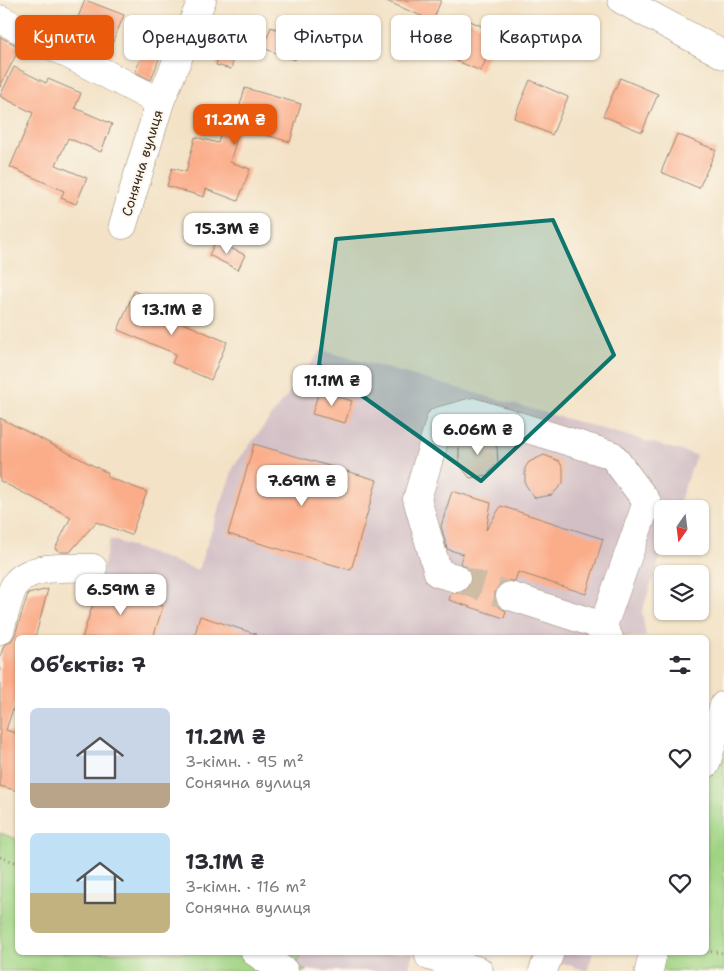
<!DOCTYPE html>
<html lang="uk">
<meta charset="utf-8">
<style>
body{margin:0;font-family:"Shantell Sans",sans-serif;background:#f2f2f3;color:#2b2b33;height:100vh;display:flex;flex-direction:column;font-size:19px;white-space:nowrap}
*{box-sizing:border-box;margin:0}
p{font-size:16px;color:#7c7c81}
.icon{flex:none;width:28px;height:28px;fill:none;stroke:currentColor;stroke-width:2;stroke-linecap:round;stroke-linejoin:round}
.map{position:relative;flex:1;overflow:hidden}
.side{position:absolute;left:15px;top:635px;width:694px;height:320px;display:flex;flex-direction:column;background:#fff;border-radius:8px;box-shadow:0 1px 4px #0004}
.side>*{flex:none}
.banner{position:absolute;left:15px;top:15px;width:695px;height:45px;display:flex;gap:10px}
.needle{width:32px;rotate:194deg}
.buttons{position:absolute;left:654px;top:500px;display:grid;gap:10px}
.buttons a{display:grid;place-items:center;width:55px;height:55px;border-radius:8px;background:#fff;box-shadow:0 1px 4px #0004;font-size:25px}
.price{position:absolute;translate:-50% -42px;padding:0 11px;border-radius:10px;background:#fff;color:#222;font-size:16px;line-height:32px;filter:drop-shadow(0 1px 2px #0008)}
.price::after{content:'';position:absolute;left:50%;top:30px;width:15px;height:11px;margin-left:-8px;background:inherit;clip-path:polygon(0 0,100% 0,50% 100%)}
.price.selected{background:#ea580c;color:#fff}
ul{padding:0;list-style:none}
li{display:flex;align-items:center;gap:15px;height:125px;padding:0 15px}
li span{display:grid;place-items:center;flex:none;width:140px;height:100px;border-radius:8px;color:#555}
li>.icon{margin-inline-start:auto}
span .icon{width:60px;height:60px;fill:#fffc;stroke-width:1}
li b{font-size:21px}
h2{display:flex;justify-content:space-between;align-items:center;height:60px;padding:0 15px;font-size:21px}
.pill{padding:0 18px;border-radius:8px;background:#fff;box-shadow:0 1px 4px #0004;font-size:18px;line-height:45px}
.pill.selected{background:#ea580c;color:#fff}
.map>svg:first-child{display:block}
.industrial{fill:#d2bec5}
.green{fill:#a0d484;stroke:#6e7f51}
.building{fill:#fbad8a}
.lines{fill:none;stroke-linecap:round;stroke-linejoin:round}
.minor-tunnel{stroke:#cebda4;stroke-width:28;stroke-dasharray:28 14;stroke-linecap:butt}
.minor-casing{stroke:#978672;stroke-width:29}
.path{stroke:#978672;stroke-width:3;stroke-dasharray:1 4;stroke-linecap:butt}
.minor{stroke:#fff;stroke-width:28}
.marked{fill:#0f766e;fill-opacity:0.2;stroke:#0f766e;stroke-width:4;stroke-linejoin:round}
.labels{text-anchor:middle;stroke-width:4;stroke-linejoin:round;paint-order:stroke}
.street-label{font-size:14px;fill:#3b2a1e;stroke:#fbf7ec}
</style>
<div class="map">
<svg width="724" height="971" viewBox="0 0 724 971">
<rect width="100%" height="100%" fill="#fbf7ec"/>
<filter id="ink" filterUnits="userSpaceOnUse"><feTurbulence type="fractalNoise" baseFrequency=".02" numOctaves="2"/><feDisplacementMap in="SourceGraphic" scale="10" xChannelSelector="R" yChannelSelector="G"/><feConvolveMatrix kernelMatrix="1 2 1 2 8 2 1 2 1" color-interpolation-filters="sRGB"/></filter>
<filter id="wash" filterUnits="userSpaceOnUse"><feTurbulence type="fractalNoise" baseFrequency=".0096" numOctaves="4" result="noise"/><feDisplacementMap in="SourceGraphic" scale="20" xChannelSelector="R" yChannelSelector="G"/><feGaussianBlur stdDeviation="1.12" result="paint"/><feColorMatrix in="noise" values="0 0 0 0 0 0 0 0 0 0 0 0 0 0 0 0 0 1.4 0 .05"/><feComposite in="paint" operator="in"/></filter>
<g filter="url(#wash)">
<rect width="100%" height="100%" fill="#f3e2c6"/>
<!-- industrial -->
<g class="industrial">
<path d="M 321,350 L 696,455 L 677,509 L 662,509 L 662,546 L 664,546 L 642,611 L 646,637 L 82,638 L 99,585 L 110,539 L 198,570 L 234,466 Z"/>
<path d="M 301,953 L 413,953 L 408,971 L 312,971 L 297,966 Z"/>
<path d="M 533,953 L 593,953 L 587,971 Z"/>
</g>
<!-- green -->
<g class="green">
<path d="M 724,721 L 724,971 L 655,971 L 659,953 L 706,952 L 706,777 Z"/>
<path d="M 0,833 L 17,839 L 18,952 L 301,953 L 297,966 L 307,971 L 0,971 Z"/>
</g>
<g id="blocks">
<!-- building -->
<g class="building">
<path d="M 85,0 L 124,15 L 108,54 L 70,37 Z"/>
<path d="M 384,0 L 441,0 L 433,21 Z"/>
<path d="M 459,16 L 497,33 L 481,71 L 442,55 Z"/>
<path d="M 271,27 L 303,39 L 295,60 L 263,48 Z"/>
<path d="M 0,37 L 20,47 L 0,87 Z"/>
<path d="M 224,37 L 239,41 L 231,69 L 216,65 Z"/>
<path d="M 148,40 L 164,46 L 151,80 L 135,72 Z"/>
<path d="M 14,67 L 46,83 L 48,79 L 81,93 L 75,108 L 112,124 L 101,152 L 68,138 L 56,165 L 87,178 L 76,204 L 61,198 L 64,191 L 10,167 L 33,113 L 0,96 Z"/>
<path d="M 620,78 L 658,94 L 642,132 L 603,116 Z"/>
<path d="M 530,80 L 568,97 L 552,135 L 514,118 Z"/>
<path d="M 245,88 L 301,104 L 290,142 L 240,127 L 230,162 L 250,169 L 238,201 L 206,189 L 204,197 L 167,186 L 172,168 L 186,172 L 195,137 L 218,143 L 226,116 L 236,119 Z"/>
<path d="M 677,134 L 716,150 L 699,188 L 661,172 Z"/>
<path d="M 216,241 L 245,255 L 238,270 L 209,255 Z"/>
<path d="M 134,291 L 172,308 L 169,317 L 227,342 L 211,380 L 172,363 L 176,354 L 118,330 Z"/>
<path d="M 319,391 L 352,401 L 345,423 L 312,414 Z"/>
<path d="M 0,418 L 108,473 L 107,477 L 147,492 L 131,535 L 96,522 L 70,552 L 61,552 L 55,549 L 71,517 L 0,481 Z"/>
<path d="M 478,435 L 493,441 L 497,448 L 498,463 L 487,475 L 470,478 L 459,464 L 459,448 L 464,441 Z"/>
<path d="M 254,444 L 377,480 L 351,570 L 228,534 Z"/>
<path d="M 544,455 L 559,461 L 563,468 L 563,483 L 552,495 L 535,498 L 525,484 L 525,468 L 529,462 Z"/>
<path d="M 452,491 L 491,503 L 486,530 L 501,506 L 603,539 L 586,594 L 518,572 L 515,581 L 507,581 L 500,584 L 495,592 L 495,600 L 498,606 L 506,611 L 504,618 L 449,600 L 451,593 L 460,593 L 467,589 L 471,582 L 471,574 L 467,567 L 460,563 L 463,554 L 447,549 L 441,526 Z"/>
<path d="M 99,585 L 163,606 L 153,638 L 82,638 Z"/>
<path d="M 48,589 L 35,638 L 18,638 L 18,694 L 6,730 L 18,734 L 18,791 L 0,786 L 0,657 L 4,645 L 11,641 L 15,635 L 28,594 Z"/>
<path d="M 200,616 L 256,634 L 255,638 L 194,638 Z"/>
</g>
</g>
</g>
<g filter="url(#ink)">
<use href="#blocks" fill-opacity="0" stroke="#978672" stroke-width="1"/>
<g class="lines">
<!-- minor-tunnel -->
<path class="minor-tunnel" d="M 456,578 L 510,596"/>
<defs>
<g id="minor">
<path d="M 622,0 L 724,55"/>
<path d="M 0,19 L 160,102"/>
<path d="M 123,225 L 160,102 L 202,0"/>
<path d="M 456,578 L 438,573 L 417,499 L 440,421 L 473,412 L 612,455 L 647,502 L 603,626"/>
<path d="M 510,596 L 603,626 L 609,638"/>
<path d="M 0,630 C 4,618 10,589 17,582 C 34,564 71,568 93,568"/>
<path d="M 706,764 L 724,705"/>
<path d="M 255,952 L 284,971"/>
<path d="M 429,956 L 479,971"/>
<path d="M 543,971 L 550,952"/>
<path d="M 649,971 L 653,952"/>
</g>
</defs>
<!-- minor casing -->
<use href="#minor" class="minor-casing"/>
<!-- path -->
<g class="path">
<path d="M 0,857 L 18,863"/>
<path d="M 706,951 L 724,953"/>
</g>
<!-- minor -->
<use href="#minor" class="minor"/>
</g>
</g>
<!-- marked area -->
<path class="marked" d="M 553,220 L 614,355 L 481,481 L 319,365 L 336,239 Z"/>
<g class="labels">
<!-- street labels -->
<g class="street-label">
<text transform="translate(142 163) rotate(-73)" y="5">Сонячна вулиця</text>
</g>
</g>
</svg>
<div class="buttons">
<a><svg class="needle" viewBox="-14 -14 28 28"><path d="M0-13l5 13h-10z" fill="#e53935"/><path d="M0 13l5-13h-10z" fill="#7c7c81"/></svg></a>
<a><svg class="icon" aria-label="layers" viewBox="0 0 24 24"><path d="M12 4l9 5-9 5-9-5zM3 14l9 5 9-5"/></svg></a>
</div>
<b class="price selected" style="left:235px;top:146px">11.2M ₴</b>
<b class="price" style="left:227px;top:255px">15.3M ₴</b>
<b class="price" style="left:172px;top:336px">13.1M ₴</b>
<b class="price" style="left:332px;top:407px">11.1M ₴</b>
<b class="price" style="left:478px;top:456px">6.06M ₴</b>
<b class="price" style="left:302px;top:507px">7.69M ₴</b>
<b class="price" style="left:121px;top:616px">6.59M ₴</b>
<div class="banner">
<a class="pill selected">Купити</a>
<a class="pill">Орендувати</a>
<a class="pill">Фільтри</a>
<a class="pill">Нове</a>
<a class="pill">Квартира</a>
</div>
<section class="side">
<h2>Об’єктів: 7<svg class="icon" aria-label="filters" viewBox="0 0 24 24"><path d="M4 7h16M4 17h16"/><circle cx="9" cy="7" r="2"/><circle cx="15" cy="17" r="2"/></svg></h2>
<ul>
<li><span style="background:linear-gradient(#c9d6e8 75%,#b9a48a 0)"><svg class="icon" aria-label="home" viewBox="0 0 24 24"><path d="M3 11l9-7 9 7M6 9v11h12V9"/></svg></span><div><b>11.2M ₴</b><p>3-кімн. · 95 m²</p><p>Сонячна вулиця</p></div><svg class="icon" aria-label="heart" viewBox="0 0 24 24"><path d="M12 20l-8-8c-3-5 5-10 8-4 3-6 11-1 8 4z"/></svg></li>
<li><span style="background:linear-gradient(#bfe0f5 60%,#c2b280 0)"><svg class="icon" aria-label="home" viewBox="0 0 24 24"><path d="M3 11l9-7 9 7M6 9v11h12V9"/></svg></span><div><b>13.1M ₴</b><p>3-кімн. · 116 m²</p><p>Сонячна вулиця</p></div><svg class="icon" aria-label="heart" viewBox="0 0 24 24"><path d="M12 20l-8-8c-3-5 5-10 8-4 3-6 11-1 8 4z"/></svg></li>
</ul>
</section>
</div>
